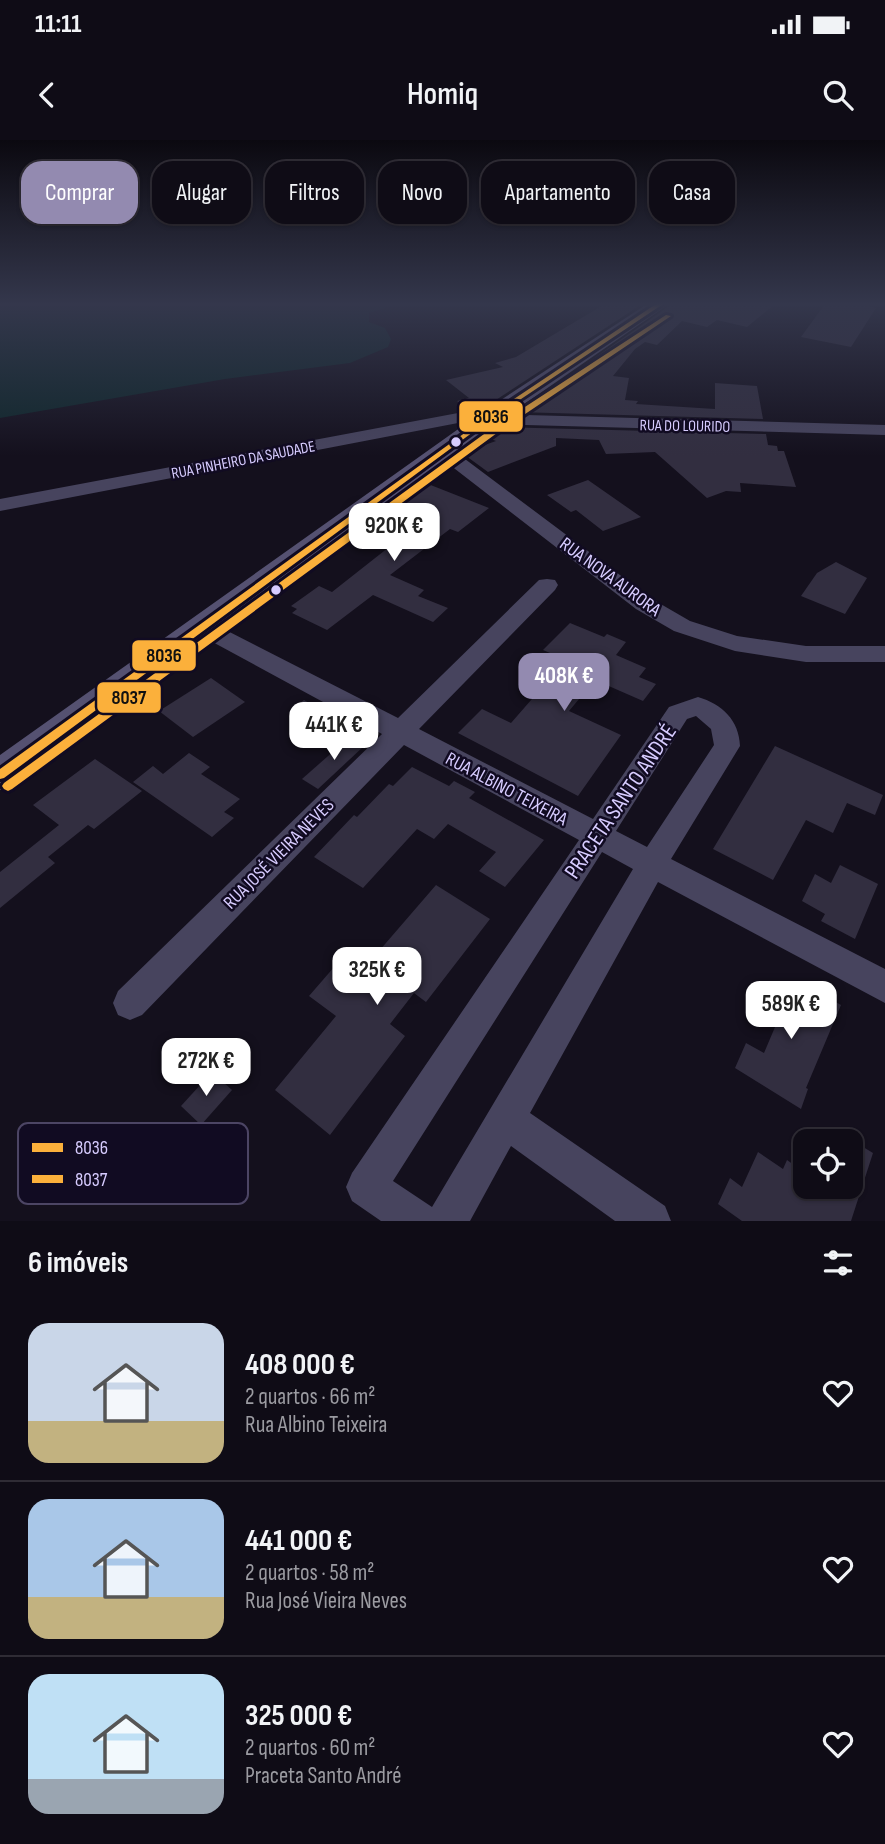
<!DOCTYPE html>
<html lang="pt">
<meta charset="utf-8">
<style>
body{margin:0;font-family:"Sofia Sans Condensed",sans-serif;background:#1d1a23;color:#f1f3f6;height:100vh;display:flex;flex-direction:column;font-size:26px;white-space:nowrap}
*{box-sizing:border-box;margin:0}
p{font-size:23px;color:#9b9ba1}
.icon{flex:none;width:38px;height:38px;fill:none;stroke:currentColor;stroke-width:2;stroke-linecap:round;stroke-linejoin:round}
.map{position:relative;height:1081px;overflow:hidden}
.panel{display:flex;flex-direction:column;background:#0f0c16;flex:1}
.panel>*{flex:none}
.hud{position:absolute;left:21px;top:21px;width:844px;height:63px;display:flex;gap:14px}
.buttons{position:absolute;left:793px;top:989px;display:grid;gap:14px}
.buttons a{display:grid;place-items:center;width:70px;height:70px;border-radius:14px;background:#0f0c16;box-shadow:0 2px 5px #0004,0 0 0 2px #2f2c35;font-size:35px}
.price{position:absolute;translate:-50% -60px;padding:0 16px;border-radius:14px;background:#fff;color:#222;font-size:23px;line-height:46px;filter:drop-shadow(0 2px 4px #0008)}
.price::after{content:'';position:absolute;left:50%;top:42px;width:21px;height:16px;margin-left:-10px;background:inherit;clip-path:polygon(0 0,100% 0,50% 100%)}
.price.active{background:#938ab0;color:#fff}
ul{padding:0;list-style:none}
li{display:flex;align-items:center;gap:21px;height:175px;padding:0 28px}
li+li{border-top:2px solid #2f2c35}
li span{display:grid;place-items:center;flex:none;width:196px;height:140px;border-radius:21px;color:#555}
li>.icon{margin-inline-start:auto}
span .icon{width:84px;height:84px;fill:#fffc;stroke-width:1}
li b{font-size:30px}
h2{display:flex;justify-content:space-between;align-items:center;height:84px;padding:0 28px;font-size:30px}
.tag{padding:0 24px;border-radius:21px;background:#0f0c16;box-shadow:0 2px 5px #0004,0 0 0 2px #2f2c35;font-size:24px;line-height:63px}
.tag.active{background:#938ab0;color:#fff}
.status{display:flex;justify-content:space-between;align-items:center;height:49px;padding:0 35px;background:#0f0c16;direction:ltr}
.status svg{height:19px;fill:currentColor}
header{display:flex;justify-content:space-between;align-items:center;height:91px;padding:0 28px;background:#0f0c16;font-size:32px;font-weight:600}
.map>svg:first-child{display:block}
.green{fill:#0f272b}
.building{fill:#322e40}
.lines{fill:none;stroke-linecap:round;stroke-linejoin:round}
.street{fill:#47445e;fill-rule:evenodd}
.secondary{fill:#555171;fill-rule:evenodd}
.bus-1-casing{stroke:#110b22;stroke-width:6}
.bus-2-casing{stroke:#110b22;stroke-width:6}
.bus-1{fill:#fbb03b;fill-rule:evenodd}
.bus-2{fill:#fbb03b;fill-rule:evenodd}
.bus-dot{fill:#d7ccff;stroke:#110b22;stroke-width:2.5}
.labels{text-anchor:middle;stroke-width:5;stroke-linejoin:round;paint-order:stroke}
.far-street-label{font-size:16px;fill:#d7ccff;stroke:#110b22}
.street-label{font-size:19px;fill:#d7ccff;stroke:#110b22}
.near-street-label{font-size:23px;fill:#d7ccff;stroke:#110b22}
.key{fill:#110b22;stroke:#4c4564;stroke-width:2}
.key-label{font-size:19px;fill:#d7ccff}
.line-badge{stroke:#110b22;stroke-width:2.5}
.pale-badge-label{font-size:19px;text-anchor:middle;font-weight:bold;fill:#111}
</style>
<div class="status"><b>11:11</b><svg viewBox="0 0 49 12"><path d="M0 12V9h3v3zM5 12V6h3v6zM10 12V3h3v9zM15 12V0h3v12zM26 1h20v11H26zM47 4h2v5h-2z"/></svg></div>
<header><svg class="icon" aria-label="back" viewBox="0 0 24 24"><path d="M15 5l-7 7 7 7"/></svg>Homiq<svg class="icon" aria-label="search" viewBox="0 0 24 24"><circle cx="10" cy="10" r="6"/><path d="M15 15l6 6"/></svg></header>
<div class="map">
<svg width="885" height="1081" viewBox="0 0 885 1081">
<rect width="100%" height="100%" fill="#14101d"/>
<!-- green -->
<path class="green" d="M 0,164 L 397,164 L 369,173 L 369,182 L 385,188 L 391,199 L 388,207 L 350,223 L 225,239 L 0,278 Z"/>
<!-- building -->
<g class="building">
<path d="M 605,164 L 642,164 L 479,271 L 470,271 L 457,261 L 469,258 L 446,240 L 503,227 L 495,223 L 516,217 Z"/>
<path d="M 672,164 L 775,164 L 747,187 L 717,180 L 707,187 L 682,181 L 657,205 L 645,202 L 635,209 L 613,236 L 629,238 L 625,260 L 638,261 L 636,264 L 715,269 L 715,243 L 757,246 L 763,279 L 517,272 Z"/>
<path d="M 825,164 L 860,164 L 876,168 L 851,207 L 801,197 Z"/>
<path d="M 496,287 L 766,294 L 768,305 L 777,306 L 778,311 L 784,311 L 796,347 L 740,343 L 741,352 L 726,351 L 707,358 L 655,312 L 606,314 L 599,300 L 556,298 L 556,306 L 488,332 L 462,313 L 496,301 L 484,296 Z"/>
<path d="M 588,340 L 641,377 L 603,391 L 576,370 L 571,372 L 547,355 Z"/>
<path d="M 423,342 L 489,368 L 458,392 L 450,389 L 390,435 L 424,450 L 418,456 L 448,468 L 433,482 L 373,455 L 327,490 L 292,473 L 297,469 L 291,466 L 319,446 L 332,452 L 431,374 L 397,361 Z"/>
<path d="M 836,422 L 867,438 L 845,474 L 801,456 L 817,433 Z"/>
<path d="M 570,483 L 604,497 L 607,494 L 626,502 L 616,515 L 646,528 L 639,537 L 656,544 L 643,561 L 595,540 L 569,571 L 621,595 L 578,656 L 458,593 L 482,569 L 511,583 L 566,520 L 543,510 Z"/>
<path d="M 211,538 L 245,562 L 193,597 L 159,571 Z"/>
<path d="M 304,560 L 333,577 L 319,590 L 289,572 Z"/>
<path d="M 353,594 L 364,606 L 318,649 L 302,639 Z"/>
<path d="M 775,606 L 883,655 L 875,675 L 847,663 L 833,693 L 806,680 L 773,740 L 713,709 Z"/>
<path d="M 189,613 L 210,627 L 201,634 L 240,659 L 224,672 L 234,678 L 212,697 L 133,642 L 153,626 L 163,634 Z"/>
<path d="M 95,619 L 142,651 L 94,689 L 88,685 L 48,717 L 55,723 L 0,768 L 0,732 L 59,685 L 33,665 Z"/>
<path d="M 412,627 L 449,646 L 454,641 L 475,652 L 469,658 L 544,700 L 505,747 L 479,731 L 496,712 L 448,684 L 434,699 L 417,689 L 363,748 L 314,717 L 354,675 L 357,677 L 389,644 L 393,646 Z"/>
<path d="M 840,725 L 878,744 L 855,799 L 821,781 L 825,774 L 802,761 L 815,734 L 831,743 Z"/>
<path d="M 436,745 L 490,779 L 426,862 L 414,853 L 390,884 L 405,896 L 330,995 L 275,950 L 336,876 L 309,856 L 335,826 L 354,840 Z"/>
<path d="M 774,841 L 794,852 L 799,841 L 841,865 L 806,948 L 808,949 L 801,969 L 735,928 L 746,903 L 764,913 L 778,880 L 761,869 Z"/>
<path d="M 212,932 L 232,950 L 201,985 L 181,966 Z"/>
<path d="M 850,999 L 873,1013 L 851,1081 L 742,1081 L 718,1064 L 730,1038 L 742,1047 L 758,1012 L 783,1029 L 787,1020 L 805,1033 L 805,1046 L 850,1046 Z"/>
</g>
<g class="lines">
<!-- street -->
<g class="street">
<path d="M 458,273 L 885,285 L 885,295 L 458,283 L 0,371 L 0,359 Z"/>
<path d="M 443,306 L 449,307 L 652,459 L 690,481 L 737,496 L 806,506 L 885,506 L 885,522 L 806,522 L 735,511 L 674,491 L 636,469 L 437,315 L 434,311 L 437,307 Z"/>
<path d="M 547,439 L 555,440 L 558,445 L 555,450 L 419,589 L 593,679 L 669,567 L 698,557 C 722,564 739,580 740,606 L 671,719 L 885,829 L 885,863 L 658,742 L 530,973 L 665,1066 L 671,1081 L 615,1081 L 511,1006 L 470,1081 L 381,1081 L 352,1061 L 346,1047 L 352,1033 L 579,700 L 404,605 L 142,875 L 130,880 L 118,875 L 113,863 L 118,851 L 382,594 L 196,493 L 193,488 L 196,483 L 204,481 L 212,483 L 398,578 L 539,440 ZM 696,576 L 711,589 L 714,605 L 647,707 L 616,691 L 687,579 ZM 602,712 L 633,729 L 432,1067 L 393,1041 Z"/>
</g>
<!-- secondary -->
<path class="secondary" d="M 647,164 L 669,164 L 494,285 L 14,646 L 0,650 L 0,615 L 478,275 Z"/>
<defs>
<path id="bus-1" d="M 656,164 L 663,164 L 488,281 L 4,638 L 0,639 L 0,629 L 484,279 Z"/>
<path id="bus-2" d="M 666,175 L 671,176 L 497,293 L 12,649 L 8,651 L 4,649 L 2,646 L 4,643 L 491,289 Z"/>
</defs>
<!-- bus-1 casing -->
<use href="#bus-1" class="bus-1-casing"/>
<!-- bus-2 casing -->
<use href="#bus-2" class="bus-2-casing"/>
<!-- bus-1 -->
<use href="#bus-1" class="bus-1"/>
<!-- bus-2 -->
<use href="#bus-2" class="bus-2"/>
</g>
<!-- sky -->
<linearGradient id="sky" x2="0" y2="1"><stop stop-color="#0b0910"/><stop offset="0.52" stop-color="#34374c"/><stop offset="1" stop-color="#34374c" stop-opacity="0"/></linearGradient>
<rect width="885" height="316" fill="url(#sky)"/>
<!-- markers -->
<g class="bus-dot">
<circle cx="456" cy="302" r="6"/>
<circle cx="276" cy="450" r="6"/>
</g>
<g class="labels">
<!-- far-street labels -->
<g class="far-street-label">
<text transform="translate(685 285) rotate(1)" y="6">RUA DO LOURIDO</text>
<text transform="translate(243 319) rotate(-11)" y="6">RUA PINHEIRO DA SAUDADE</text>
</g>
<!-- street labels -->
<g class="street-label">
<text transform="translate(611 436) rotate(36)" y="7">RUA NOVA AURORA</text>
<text transform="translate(507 648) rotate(28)" y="7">RUA ALBINO TEIXEIRA</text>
<text transform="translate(278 713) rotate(-45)" y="7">RUA JOSÉ VIEIRA NEVES</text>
</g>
<!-- near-street labels -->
<g class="near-street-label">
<text transform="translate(620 661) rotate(-56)" y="8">PRACETA SANTO ANDRÉ</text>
</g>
</g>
<!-- legend -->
<rect x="18" y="983" width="230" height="81" rx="10" class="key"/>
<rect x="32" y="1003" width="31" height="9" fill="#fbb03b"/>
<rect x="32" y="1035" width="31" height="8" fill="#fbb03b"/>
<g class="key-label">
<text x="75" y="1014">8036</text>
<text x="75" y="1046">8037</text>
</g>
<g class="line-badge">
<rect x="458" y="260" width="66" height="33" rx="7" fill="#fbb03b"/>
<rect x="131" y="499" width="66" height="33" rx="7" fill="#fbb03b"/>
<rect x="96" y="541" width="66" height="33" rx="7" fill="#fbb03b"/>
</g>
<g class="pale-badge-label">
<text x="491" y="283">8036</text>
<text x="164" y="522">8036</text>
<text x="129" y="564">8037</text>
</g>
</svg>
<div class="buttons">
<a><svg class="icon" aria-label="locate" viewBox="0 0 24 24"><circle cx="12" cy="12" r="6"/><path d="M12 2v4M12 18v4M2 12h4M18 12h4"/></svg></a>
</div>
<b class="price" style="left:394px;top:423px">920K €</b>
<b class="price active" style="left:564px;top:573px">408K €</b>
<b class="price" style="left:334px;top:622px">441K €</b>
<b class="price" style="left:377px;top:867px">325K €</b>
<b class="price" style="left:791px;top:901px">589K €</b>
<b class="price" style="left:206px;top:958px">272K €</b>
<div class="hud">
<a class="tag active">Comprar</a>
<a class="tag">Alugar</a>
<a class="tag">Filtros</a>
<a class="tag">Novo</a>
<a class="tag">Apartamento</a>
<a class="tag">Casa</a>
</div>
</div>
<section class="panel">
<h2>6 imóveis<svg class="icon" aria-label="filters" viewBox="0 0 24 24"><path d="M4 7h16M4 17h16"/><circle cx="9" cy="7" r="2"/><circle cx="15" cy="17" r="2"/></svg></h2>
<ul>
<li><span style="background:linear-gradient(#c9d6e8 70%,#c2b280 0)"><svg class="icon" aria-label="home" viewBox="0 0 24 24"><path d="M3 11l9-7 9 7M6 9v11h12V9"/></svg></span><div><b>408 000 €</b><p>2 quartos · 66 m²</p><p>Rua Albino Teixeira</p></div><svg class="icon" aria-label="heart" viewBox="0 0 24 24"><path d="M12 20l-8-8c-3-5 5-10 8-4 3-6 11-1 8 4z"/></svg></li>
<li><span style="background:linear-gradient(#a9c7e8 70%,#c2b280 0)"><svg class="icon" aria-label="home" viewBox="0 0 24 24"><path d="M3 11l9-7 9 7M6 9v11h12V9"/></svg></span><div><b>441 000 €</b><p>2 quartos · 58 m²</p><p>Rua José Vieira Neves</p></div><svg class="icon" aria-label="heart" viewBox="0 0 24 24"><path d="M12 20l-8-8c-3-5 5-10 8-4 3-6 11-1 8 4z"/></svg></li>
<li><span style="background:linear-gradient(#bfe0f5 75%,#9aa5b1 0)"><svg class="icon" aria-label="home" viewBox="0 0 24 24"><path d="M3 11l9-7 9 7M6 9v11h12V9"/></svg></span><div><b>325 000 €</b><p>2 quartos · 60 m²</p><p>Praceta Santo André</p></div><svg class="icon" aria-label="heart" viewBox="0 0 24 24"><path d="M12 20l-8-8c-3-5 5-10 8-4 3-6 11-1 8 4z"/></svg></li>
</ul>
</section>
